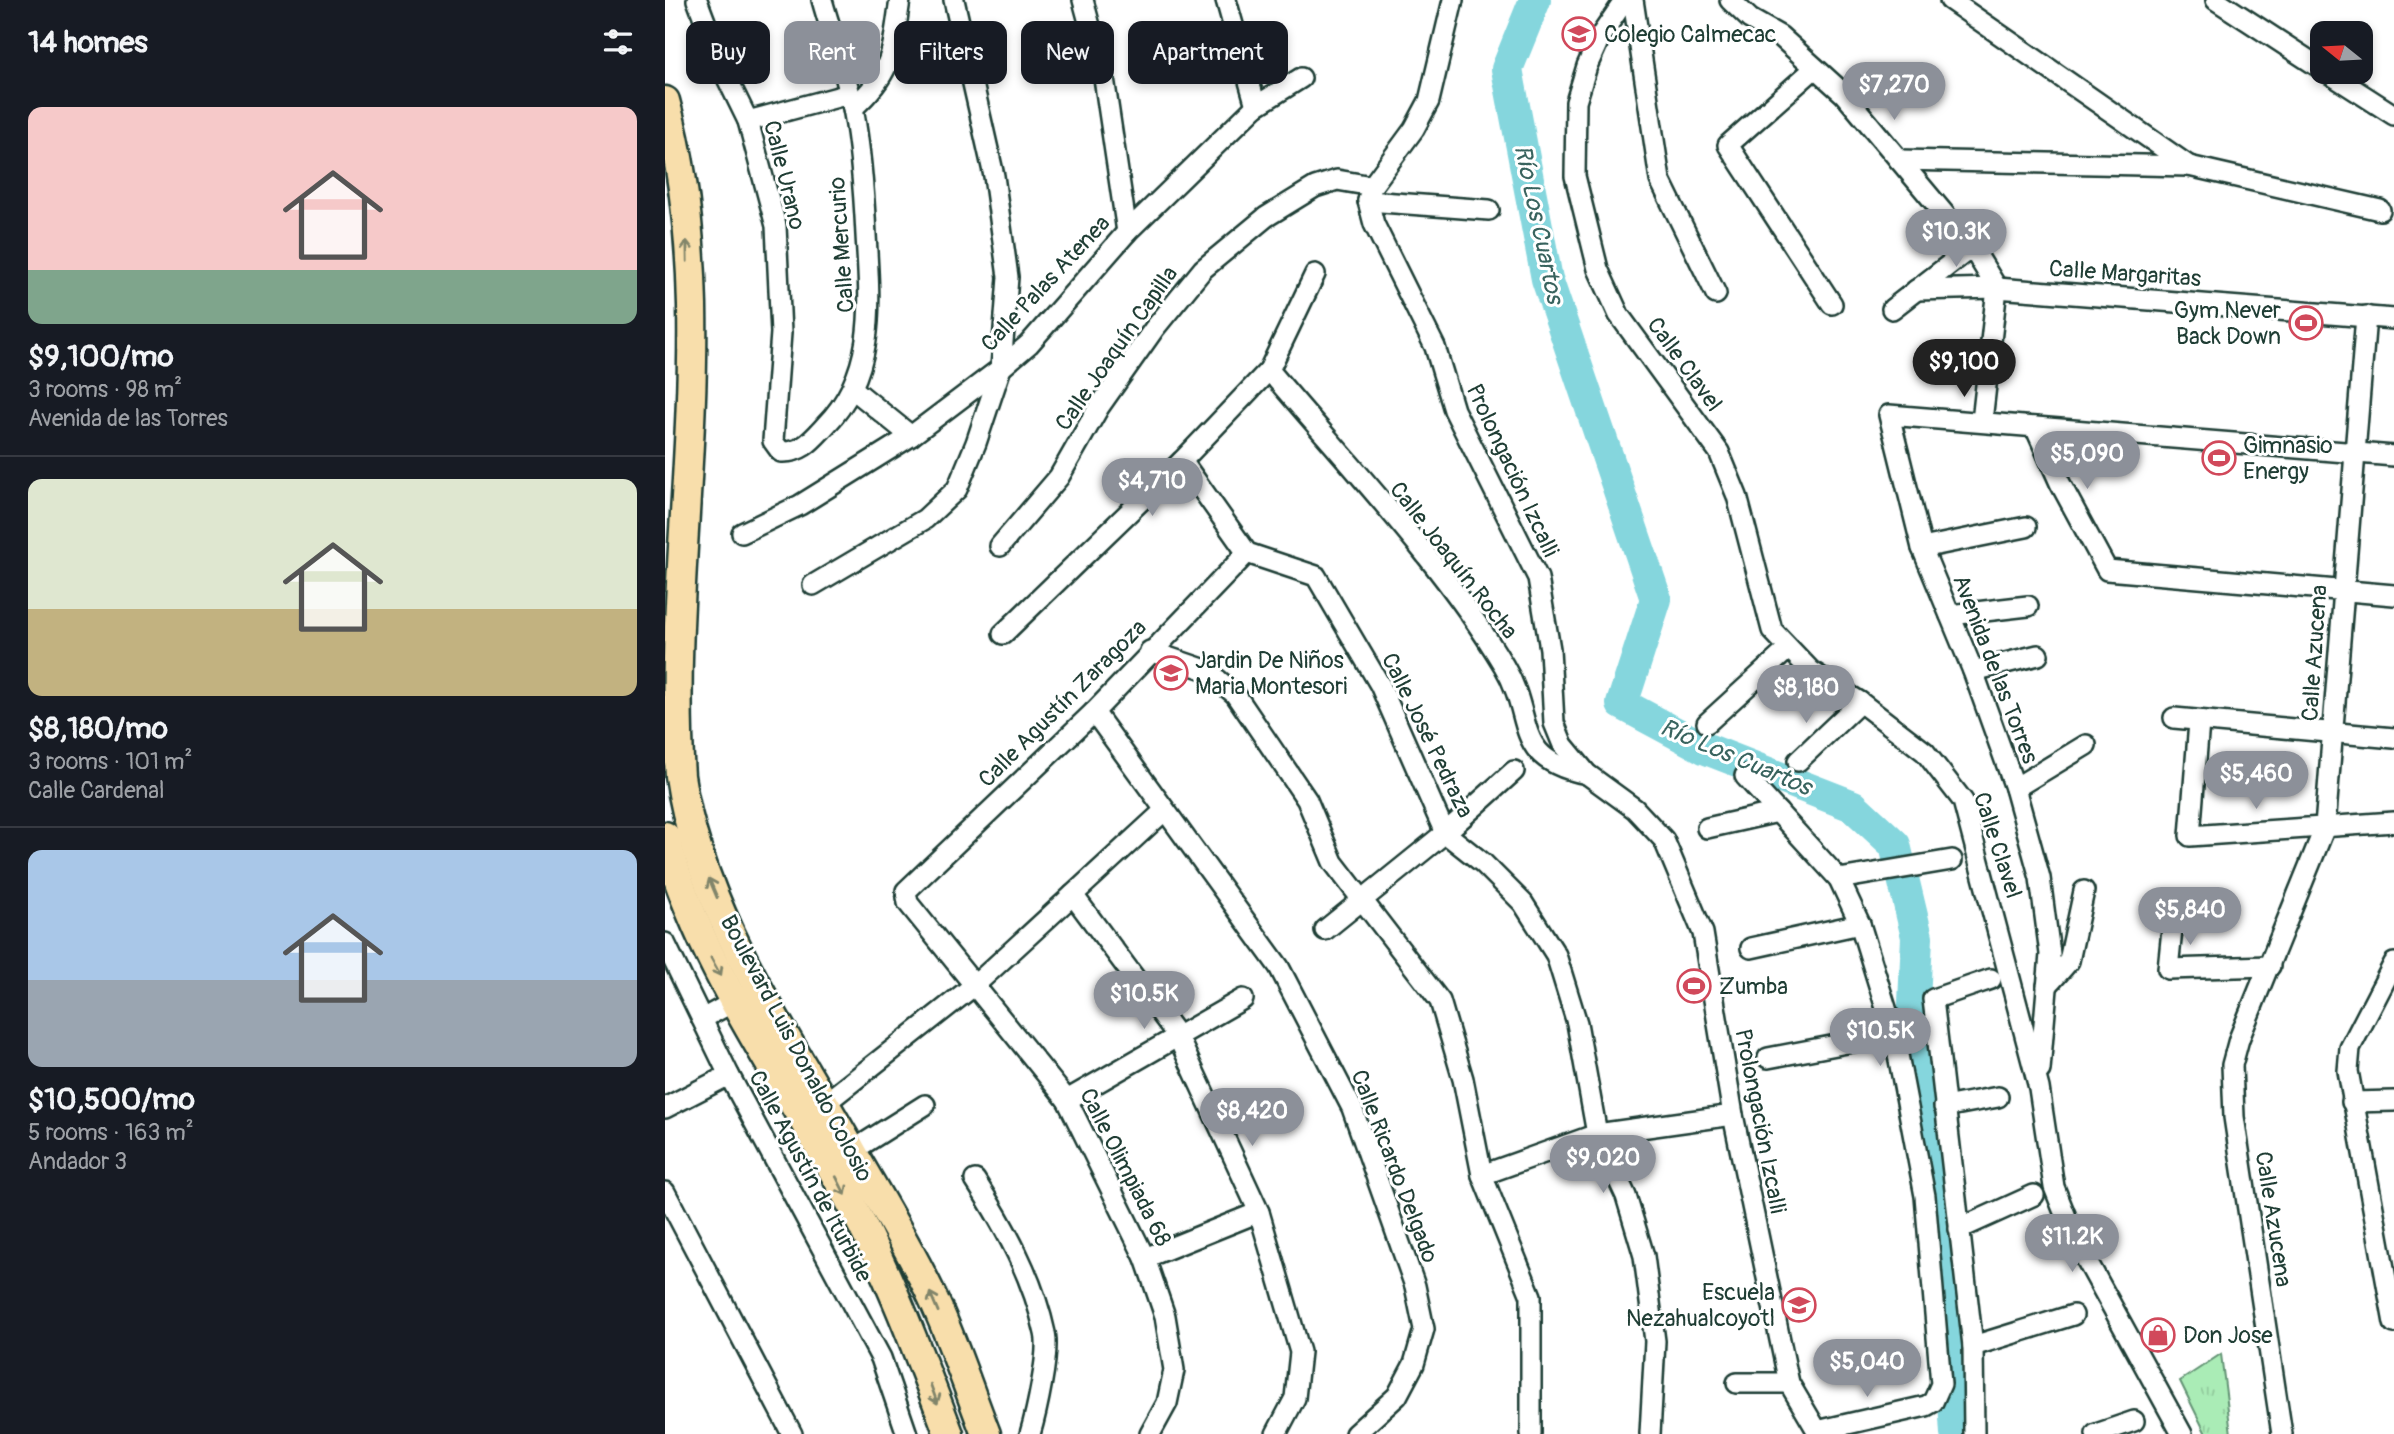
<!DOCTYPE html>
<meta charset="utf-8">
<style>
body{margin:0;font-family:Pangolin,sans-serif;background:#242831;color:#f1f3f6;height:100vh;display:flex;flex-direction:column;font-size:26px;white-space:nowrap}
*{box-sizing:border-box;margin:0}
p{font-size:23px;color:#9ea1a6}
.icon{flex:none;width:38px;height:38px;fill:none;stroke:currentColor;stroke-width:2;stroke-linecap:round;stroke-linejoin:round}
.map{position:relative;flex:1;overflow:hidden}
.details{display:flex;flex-direction:column;background:#171b24;width:665px}
.details>*{flex:none}
.guide{position:absolute;left:21px;top:21px;width:665px;height:63px;display:flex;gap:14px}
.needle{width:46px;rotate:288deg}
.fabs{position:absolute;left:1645px;top:21px;display:grid;gap:14px}
.fabs a{display:grid;place-items:center;width:63px;height:63px;border-radius:14px;background:#171b24;box-shadow:0 4px 10px #0003;font-size:35px}
.price{position:absolute;translate:-50% -60px;padding:0 16px;border-radius:24px;background:#8c9099;color:#fff;font-size:23px;line-height:46px;filter:drop-shadow(0 2px 4px #0008)}
.price::after{content:'';position:absolute;left:50%;top:42px;width:21px;height:16px;margin-left:-10px;background:inherit;clip-path:polygon(0 0,100% 0,50% 100%)}
.price.on{background:#222;color:#fff}
ul{padding:0;list-style:none}
li{display:grid;align-content:center;gap:14px;height:371px;padding:0 28px}
li+li{border-top:2px solid #363941}
li span{display:grid;place-items:center;height:217px;border-radius:14px;color:#555}
li>.icon{margin-inline-start:auto}
span .icon{width:126px;height:126px;fill:#fffc;stroke-width:1}
li b{font-size:30px}
h2{display:flex;justify-content:space-between;align-items:center;height:84px;padding:0 28px;font-size:30px}
.pill{padding:0 24px;border-radius:14px;background:#171b24;box-shadow:0 4px 10px #0003;font-size:24px;line-height:63px}
.pill.on{background:#8c9099;color:#fff}
main{display:flex;flex:1;min-height:0}
.map>svg:first-child{display:block}
.grass{fill:url(#grass-tufts);stroke:#649475;stroke-width:2}
.lines{fill:none;stroke-linecap:round;stroke-linejoin:round}
.river{stroke:#85d6dd;stroke-width:32}
.minor-casing{stroke:#1f3d34;stroke-width:24}
.highway-casing{stroke:#1f3d34;stroke-width:33}
.minor{stroke:#fff;stroke-width:19}
.highway{stroke:#f8deab;stroke-width:28}
.oneway{stroke:#81856a}
.labels{text-anchor:middle;stroke-width:6;stroke-linejoin:round;paint-order:stroke}
.poi-label{font-size:23px;fill:#1f3d34;stroke:#fff;text-anchor:start}
.street-label{font-size:23px;fill:#1f3d34;stroke:#fff}
.water-label{font-size:24px;font-style:italic;fill:#38635e;stroke:#fff}
</style>
<main>
<section class="details">
<h2>14 homes<svg class="icon" aria-label="filters" viewBox="0 0 24 24"><path d="M4 7h16M4 17h16"/><circle cx="9" cy="7" r="2"/><circle cx="15" cy="17" r="2"/></svg></h2>
<ul>
<li><span style="background:linear-gradient(#f6c9c9 75%,#7fa58c 0)"><svg class="icon" aria-label="home" viewBox="0 0 24 24"><path d="M3 11l9-7 9 7M6 9v11h12V9"/></svg></span><div><b>$9,100/mo</b><p>3 rooms · 98 m²</p><p>Avenida de las Torres</p></div></li>
<li><span style="background:linear-gradient(#dfe7d0 60%,#c2b280 0)"><svg class="icon" aria-label="home" viewBox="0 0 24 24"><path d="M3 11l9-7 9 7M6 9v11h12V9"/></svg></span><div><b>$8,180/mo</b><p>3 rooms · 101 m²</p><p>Calle Cardenal</p></div></li>
<li><span style="background:linear-gradient(#a9c7e8 60%,#9aa5b1 0)"><svg class="icon" aria-label="home" viewBox="0 0 24 24"><path d="M3 11l9-7 9 7M6 9v11h12V9"/></svg></span><div><b>$10,500/mo</b><p>5 rooms · 163 m²</p><p>Andador 3</p></div></li>
</ul>
</section>
<div class="map">
<svg width="1729" height="1434" viewBox="0 0 1729 1434">
<defs>
<pattern id="grass-tufts" width="24" height="20" patternUnits="userSpaceOnUse" patternTransform="scale(1.75)"><rect width="24" height="20" fill="#aaecb6"/><path d="M3 7l-1-3M5 7V3M7 7l1-3M15 17l-1-3M17 17v-4M19 17l1-3" fill="none" stroke="#92cb9d"/></pattern>
</defs>
<rect width="100%" height="100%" fill="#fff"/>
<filter id="ink" filterUnits="userSpaceOnUse"><feTurbulence type="fractalNoise" baseFrequency=".0143" numOctaves="2"/><feDisplacementMap in="SourceGraphic" scale="14" xChannelSelector="R" yChannelSelector="G"/><feConvolveMatrix kernelMatrix="1 2 1 2 8 2 1 2 1" color-interpolation-filters="sRGB"/></filter>
<g filter="url(#ink)">
<!-- grass -->
<path class="grass" d="M 1556,1354 L 1566,1434 L 1541,1434 L 1515,1381 Z"/>
<g class="lines">
<!-- river -->
<path class="river" d="M 870,0 L 842,69 L 882,279 L 991,599 L 957,704 L 1039,748 L 1188,806 L 1230,845 L 1252,937 L 1247,1047 L 1279,1240 L 1291,1434"/>
<defs>
<g id="minor">
<path d="M 32,0 L 60,74 L 83,121 L 111,226 L 116,333 L 108,441 L 116,452 C 137,453 147,440 160,426 C 212,373 205,304 201,235 C 199,193 196,150 188,108 C 181,72 167,36 157,0"/>
<path d="M 418,0 L 439,78 L 462,232"/>
<path d="M 561,0 L 591,106"/>
<path d="M 788,0 L 764,101 L 749,129 L 707,186 L 703,201 L 709,224 L 770,347 L 789,410 L 873,578 L 885,649 L 889,723 L 898,745 L 922,774 L 970,809 L 999,840 L 1038,933 L 1068,1115 L 1124,1383 L 1154,1434"/>
<path d="M 960,0 L 936,35 L 922,66 L 911,102 L 910,176 L 933,269 L 954,315 L 1054,452 L 1072,496 L 1107,630 L 1146,671 L 1195,702 L 1260,752 L 1298,801 L 1374,1088 L 1389,1187 L 1409,1237 L 1517,1434"/>
<path d="M 968,0 L 995,180 L 1051,294"/>
<path d="M 1065,0 L 1085,19 L 1115,36 L 1179,94 L 1307,247 L 1332,288"/>
<path d="M 1285,0 L 1524,166"/>
<path d="M 1551,0 L 1657,69"/>
<path d="M 1150,68 L 1063,145 L 1167,304"/>
<path d="M 1662,72 L 1729,115"/>
<path d="M 188,108 C 229,71 227,52 235,0"/>
<path d="M 83,121 L 184,94"/>
<path d="M 1234,160 L 1524,166 L 1715,210"/>
<path d="M 703,201 L 824,210"/>
<path d="M 1251,290 L 1332,288 L 1729,319"/>
<path d="M 1227,309 L 1307,247"/>
<path d="M 604,370 C 681,462 778,563 839,666 C 871,719 845,759 922,774"/>
<path d="M 188,389 L 246,436"/>
<path d="M 1317,421 L 1332,288"/>
<path d="M 1370,427 L 1395,483 L 1442,570 L 1729,595"/>
<path d="M 517,461 L 582,553 L 651,576 L 715,685 L 780,833 L 818,863 L 858,903 L 891,955 L 912,1023 L 932,1134 L 961,1196 L 979,1256 L 990,1341 L 985,1434"/>
<path d="M 77,533 L 135,505 L 246,436 L 336,368 L 364,344 L 462,232 L 591,106 L 636,78"/>
<path d="M 335,546 L 394,477 L 434,407 L 489,329 L 538,269 L 601,217 L 650,187 L 672,180 L 707,186"/>
<path d="M 1257,548 L 1361,527"/>
<path d="M 148,585 L 260,519 L 292,489 L 311,443 L 336,368 L 343,277 L 329,176 L 289,0"/>
<path d="M 1285,615 L 1363,606"/>
<path d="M 338,634 L 517,461 L 604,370 L 650,274"/>
<path d="M 485,651 L 541,670 L 570,694 L 642,800 L 668,862 L 775,1001 L 798,1079 L 817,1175 L 866,1296 L 866,1434"/>
<path d="M 1308,671 L 1373,655"/>
<path d="M 429,712 L 614,967 L 687,1108 L 750,1286 L 759,1329 L 749,1364 L 732,1396 L 690,1434"/>
<path d="M 1509,718 L 1729,738"/>
<path d="M 1534,722 L 1525,836 L 1729,822"/>
<path d="M 1042,723 L 1122,650"/>
<path d="M 1133,761 L 1195,702"/>
<path d="M 1080,776 L 1174,879 L 1195,924 L 1229,1034 L 1260,1196 L 1276,1384 L 1268,1402 L 1261,1406 L 1152,1431"/>
<path d="M 1350,788 L 1421,745"/>
<path d="M 1042,828 L 1113,812"/>
<path d="M 1174,879 L 1287,860"/>
<path d="M 408,895 L 512,1035 L 594,1212 L 635,1352 L 630,1398 L 611,1434"/>
<path d="M 1508,920 L 1503,969 L 1605,966"/>
<path d="M 660,930 L 780,833 L 849,771"/>
<path d="M 0,943 L 64,1075 L 216,1358 L 242,1434"/>
<path d="M 1086,948 L 1195,924"/>
<path d="M 1729,963 L 1685,1048 L 1683,1071 L 1729,1323"/>
<path d="M 1382,986 L 1404,961 L 1419,891"/>
<path d="M 37,1019 L 70,1001"/>
<path d="M 1103,1058 L 1229,1034"/>
<path d="M 1375,1070 L 1385,954 L 1375,878 L 1350,788 L 1308,671 L 1257,548 L 1224,415 L 1729,456"/>
<path d="M 402,1100 L 578,999"/>
<path d="M 1687,1102 L 1729,1101"/>
<path d="M 159,1104 L 311,984 L 499,811"/>
<path d="M 1279,1107 L 1333,1097"/>
<path d="M 0,1108 L 64,1075"/>
<path d="M 187,1151 L 260,1105"/>
<path d="M 817,1175 L 932,1134 L 1068,1115"/>
<path d="M 310,1180 C 340,1227 368,1277 380,1333 C 385,1352 371,1414 365,1434"/>
<path d="M 0,1192 L 127,1434"/>
<path d="M 1294,1229 L 1369,1195"/>
<path d="M 480,1258 L 594,1212"/>
<path d="M 1308,1346 L 1408,1315"/>
<path d="M 1072,1383 L 1124,1383"/>
<path d="M 485,1434 L 502,1403 L 509,1370 L 500,1316 L 480,1258 L 402,1100 L 243,903 L 241,891 L 429,712 L 582,553"/>
<path d="M 1309,1434 L 1308,1346 L 1268,999 L 1326,979"/>
<path d="M 1431,1434 L 1469,1421"/>
<path d="M 1617,1434 L 1569,1117 L 1567,1065 L 1574,1039 L 1660,827 L 1701,316"/>
</g>
<g id="highway">
<path d="M 0,101 C 60,316 0,555 15,776 C 35,913 122,1035 188,1153 C 215,1200 244,1247 267,1296 C 288,1340 303,1388 321,1434"/>
<path d="M 0,836 C 32,959 109,1066 171,1176 C 218,1258 251,1346 284,1434"/>
</g>
</defs>
<!-- minor casing -->
<use href="#minor" class="minor-casing"/>
<!-- highway casing -->
<use href="#highway" class="highway-casing"/>
<!-- minor -->
<use href="#minor" class="minor"/>
<!-- highway -->
<use href="#highway" class="highway"/>
</g>
<!-- one-way arrows -->
<defs><path id="oneway-shaft" d="M-6 0H5M1.5-3L5.5 0L1.5 3" fill="none" stroke-width="1.6" stroke-linecap="round" stroke-linejoin="round" transform="scale(1.75)"/></defs>
<g class="oneway">
<use href="#oneway-shaft" transform="translate(22 251) rotate(-91)"/>
<use href="#oneway-shaft" transform="translate(48 888) rotate(-113)"/>
<use href="#oneway-shaft" transform="translate(51 967) rotate(61)"/>
<use href="#oneway-shaft" transform="translate(176 1186) rotate(63)"/>
<use href="#oneway-shaft" transform="translate(269 1302) rotate(-113)"/>
<use href="#oneway-shaft" transform="translate(269 1394) rotate(70)"/>
</g>
</g>
<!-- icons -->
<defs>
<symbol id="school-ring" viewBox="-11 -11 22 22"><circle r="9.5" fill="#fff" stroke="#d1495b" stroke-width="1.5"/><path d="M0-5L7-2L0 1L-7-2ZM-4 1L0 2.5L4 1V4Q0 6-4 4Z" fill="#d1495b"/></symbol>
<symbol id="stadium-ring" viewBox="-11 -11 22 22"><circle r="9.5" fill="#fff" stroke="#d1495b" stroke-width="1.5"/><path d="M0-5a6.5 5 0 1 0 0 10a6.5 5 0 1 0 0-10ZM-3.5-1.8h7v3.6h-7Z" fill="#d1495b"/></symbol>
<symbol id="shop-ring" viewBox="-11 -11 22 22"><circle r="9.5" fill="#fff" stroke="#d1495b" stroke-width="1.5"/><path d="M-5-2.5h2.3a2.7 3.5 0 0 1 5.4 0H5L5.5 6h-11ZM-1.5-2.5h3a1.5 2.3 0 0 0-3 0Z" fill="#d1495b"/></symbol>
</defs>
<g fill-rule="evenodd">
<use href="#school-ring" x="895" y="15" width="38" height="38"/>
<use href="#stadium-ring" x="1622" y="304" width="38" height="38"/>
<use href="#stadium-ring" x="1535" y="439" width="38" height="38"/>
<use href="#school-ring" x="487" y="654" width="38" height="38"/>
<use href="#stadium-ring" x="1010" y="967" width="38" height="38"/>
<use href="#school-ring" x="1115" y="1286" width="38" height="38"/>
<use href="#shop-ring" x="1474" y="1316" width="38" height="38"/>
</g>
<g class="labels">
<!-- poi labels -->
<g class="poi-label">
<text x="939" y="42">Colegio Calmecac</text>
<text x="1616" y="318" text-anchor="end">Gym Never<tspan x="1616" dy="26">Back Down</tspan></text>
<text x="1578" y="453">Gimnasio<tspan x="1578" dy="26">Energy</tspan></text>
<text x="530" y="668">Jardin De Niños<tspan x="530" dy="26">Maria Montesori</tspan></text>
<text x="1054" y="994">Zumba</text>
<text x="1110" y="1300" text-anchor="end">Escuela<tspan x="1110" dy="26">Nezahualcoyotl</tspan></text>
<text x="1518" y="1343">Don Jose</text>
</g>
<!-- street labels -->
<g class="street-label">
<text transform="translate(120 175) rotate(76)" y="8">Calle Urano</text>
<text transform="translate(176 245) rotate(-94)" y="8">Calle Mercurio</text>
<text transform="translate(1460 273) rotate(4)" y="8">Calle Margaritas</text>
<text transform="translate(380 283) rotate(-47)" y="8">Calle Palas Atenea</text>
<text transform="translate(451 348) rotate(-55)" y="8">Calle Joaquín Capilla</text>
<text transform="translate(1020 364) rotate(54)" y="8">Calle Clavel</text>
<text transform="translate(848 470) rotate(65)" y="8">Prolongación Izcalli</text>
<text transform="translate(789 560) rotate(52)" y="8">Calle Joaquín Rocha</text>
<text transform="translate(1649 653) rotate(-86)" y="8">Calle Azucena</text>
<text transform="translate(1331 669) rotate(69)" y="8">Avenida de las Torres</text>
<text transform="translate(397 703) rotate(-45)" y="8">Calle Agustín Zaragoza</text>
<text transform="translate(763 735) rotate(64)" y="8">Calle José Pedraza</text>
<text transform="translate(1333 845) rotate(72)" y="8">Calle Clavel</text>
<text transform="translate(132 1048) rotate(62)" y="8">Boulevard Luis Donaldo Colosio</text>
<text transform="translate(1096 1121) rotate(79)" y="8">Prolongación Izcalli</text>
<text transform="translate(730 1166) rotate(69)" y="8">Calle Ricardo Delgado</text>
<text transform="translate(461 1167) rotate(63)" y="8">Calle Olimpiada 68</text>
<text transform="translate(146 1176) rotate(62)" y="8">Calle Agustín de Iturbide</text>
<text transform="translate(1609 1219) rotate(81)" y="8">Calle Azucena</text>
</g>
<!-- water labels -->
<g class="water-label">
<text transform="translate(874 224) rotate(78)" y="8">Río Los Cuartos</text>
<text transform="translate(1071 757) rotate(23)" y="8">Río Los Cuartos</text>
</g>
</g>
</svg>
<div class="fabs">
<a><svg class="needle" viewBox="-14 -14 28 28"><path d="M0-13l5 13h-10z" fill="#e53935"/><path d="M0 13l5-13h-10z" fill="#9ea1a6"/></svg></a>
</div>
<b class="price" style="left:1229px;top:122px">$7,270</b>
<b class="price" style="left:1291px;top:269px">$10.3K</b>
<b class="price on" style="left:1299px;top:399px">$9,100</b>
<b class="price" style="left:1422px;top:491px">$5,090</b>
<b class="price" style="left:487px;top:518px">$4,710</b>
<b class="price" style="left:1141px;top:725px">$8,180</b>
<b class="price" style="left:1591px;top:811px">$5,460</b>
<b class="price" style="left:1525px;top:947px">$5,840</b>
<b class="price" style="left:479px;top:1031px">$10.5K</b>
<b class="price" style="left:1215px;top:1068px">$10.5K</b>
<b class="price" style="left:587px;top:1148px">$8,420</b>
<b class="price" style="left:938px;top:1195px">$9,020</b>
<b class="price" style="left:1407px;top:1274px">$11.2K</b>
<b class="price" style="left:1202px;top:1399px">$5,040</b>
<div class="guide">
<a class="pill">Buy</a>
<a class="pill on">Rent</a>
<a class="pill">Filters</a>
<a class="pill">New</a>
<a class="pill">Apartment</a>
</div>
</div>
</main>
